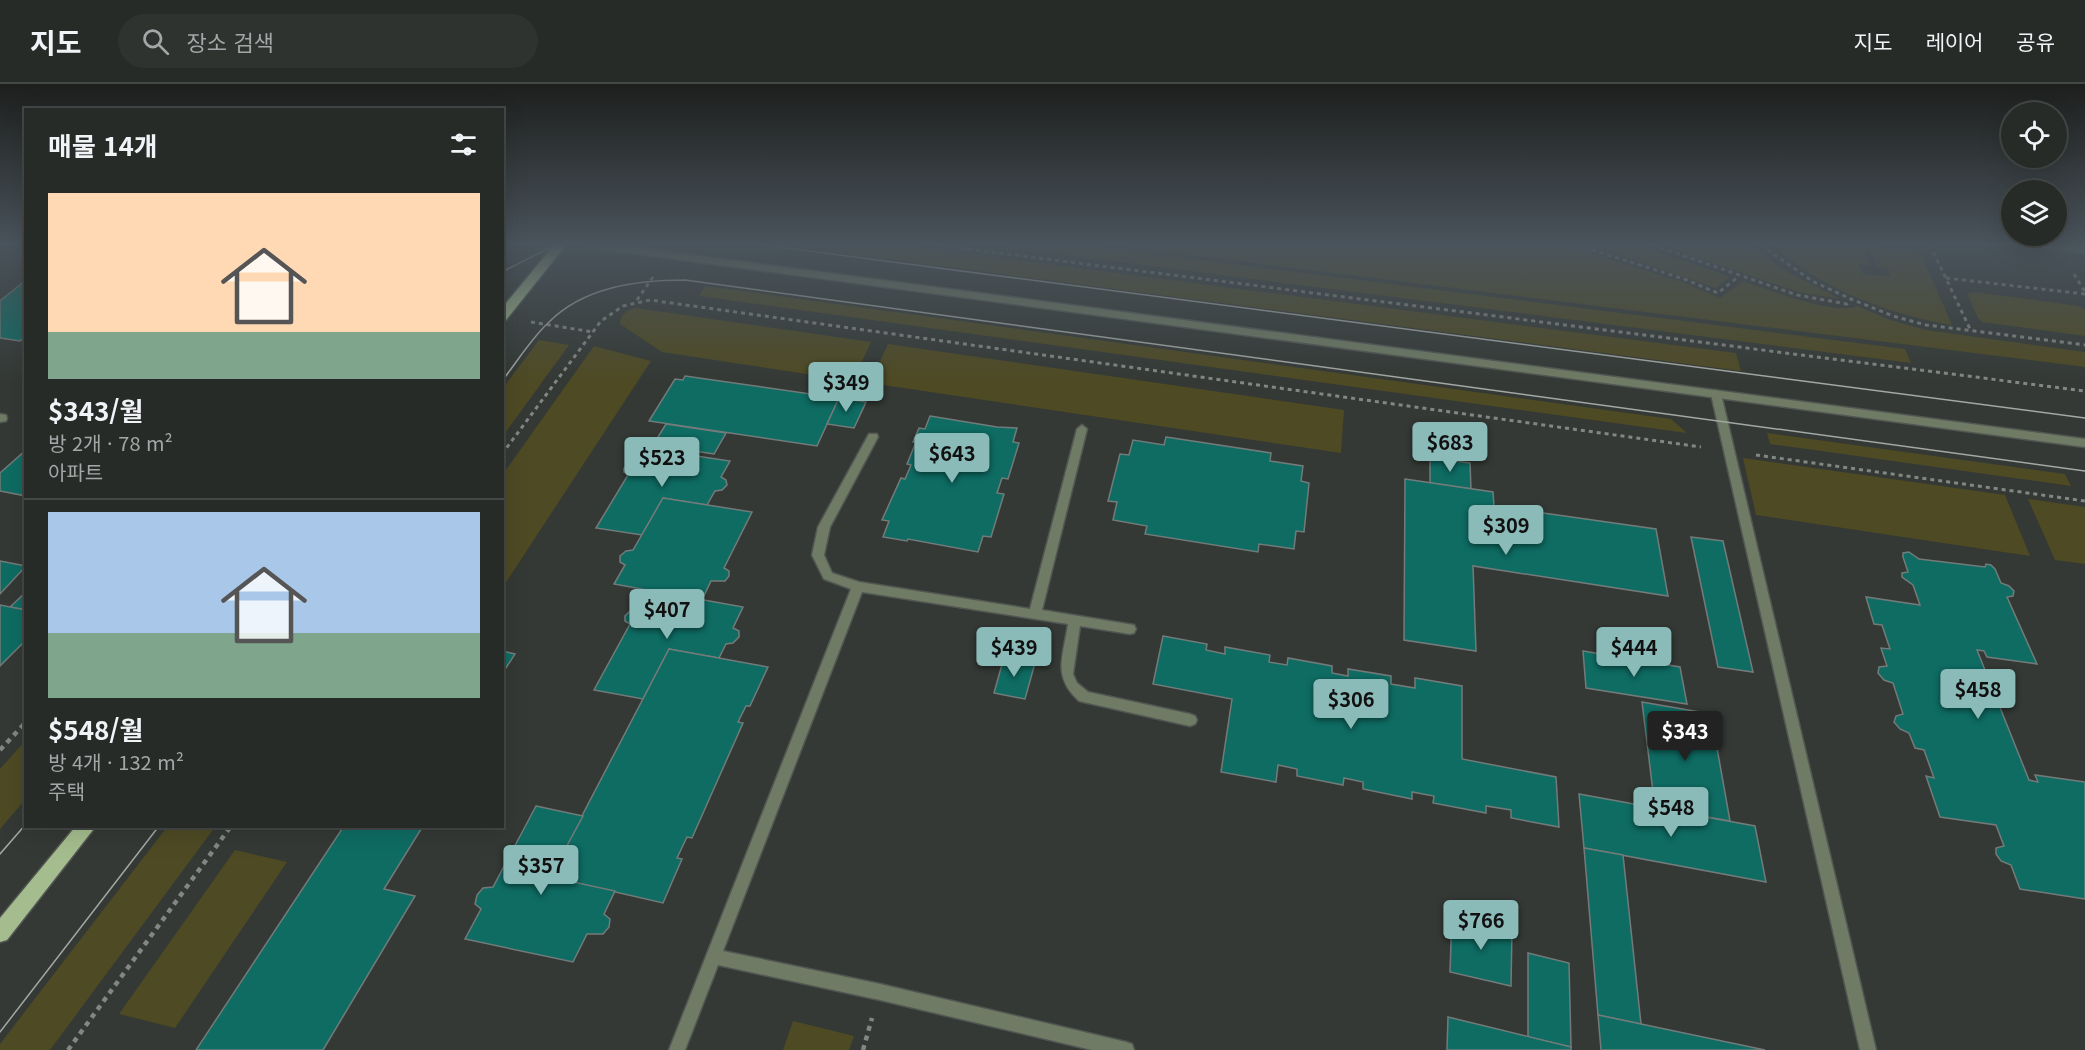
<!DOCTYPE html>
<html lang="ko">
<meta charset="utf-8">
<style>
body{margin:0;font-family:Georgia,"Noto Sans KR",serif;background:#2f3330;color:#f1f3f6;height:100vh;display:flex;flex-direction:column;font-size:22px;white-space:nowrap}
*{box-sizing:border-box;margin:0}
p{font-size:20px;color:#a4a7a8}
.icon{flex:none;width:33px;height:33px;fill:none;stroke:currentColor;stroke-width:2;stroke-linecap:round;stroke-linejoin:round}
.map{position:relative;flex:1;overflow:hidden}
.sheet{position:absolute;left:24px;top:24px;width:480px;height:720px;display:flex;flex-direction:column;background:#272b28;border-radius:0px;box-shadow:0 6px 24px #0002,0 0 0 2px #434745}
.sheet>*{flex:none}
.controls{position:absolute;left:2001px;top:18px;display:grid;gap:12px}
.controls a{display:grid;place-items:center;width:66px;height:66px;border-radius:50%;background:#272b28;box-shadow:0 6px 24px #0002,0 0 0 2px #434745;font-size:30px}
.price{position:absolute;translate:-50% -51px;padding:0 14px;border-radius:6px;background:#8bbbb9;color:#111;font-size:20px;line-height:39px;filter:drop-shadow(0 2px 3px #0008)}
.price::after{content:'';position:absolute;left:50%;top:36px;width:18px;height:14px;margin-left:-9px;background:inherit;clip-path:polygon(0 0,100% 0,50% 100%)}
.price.selected{background:#222;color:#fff}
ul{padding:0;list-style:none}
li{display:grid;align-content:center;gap:12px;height:318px;padding:0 24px}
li+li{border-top:2px solid #434745}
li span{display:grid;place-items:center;height:186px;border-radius:0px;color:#555}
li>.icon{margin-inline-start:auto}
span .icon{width:108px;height:108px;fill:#fffc;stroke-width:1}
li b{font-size:26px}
h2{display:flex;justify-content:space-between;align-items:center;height:72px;padding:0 24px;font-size:26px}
header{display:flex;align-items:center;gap:36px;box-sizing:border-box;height:84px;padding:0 30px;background:#272b28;border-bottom:2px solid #434745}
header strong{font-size:28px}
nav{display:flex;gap:33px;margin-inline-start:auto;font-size:21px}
.search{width:420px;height:54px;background:#2f3330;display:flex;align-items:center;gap:15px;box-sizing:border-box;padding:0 21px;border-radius:33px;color:#a4a7a8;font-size:22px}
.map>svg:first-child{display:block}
.green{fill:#4e4a24}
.building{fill:#0e6c63;stroke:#737b7a;stroke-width:1.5}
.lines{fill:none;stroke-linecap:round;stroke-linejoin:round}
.minor-casing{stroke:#515652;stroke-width:3}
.tertiary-casing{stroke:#515652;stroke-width:3}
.primary-casing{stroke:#515652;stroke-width:3}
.path-far1{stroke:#838784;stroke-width:3;stroke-dasharray:4 4;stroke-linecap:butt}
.path{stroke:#838784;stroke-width:4.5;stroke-dasharray:5 5;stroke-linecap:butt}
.minor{fill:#6f7b64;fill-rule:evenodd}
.tertiary{fill:#6f7b64;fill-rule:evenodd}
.primary{fill:#a5bd8e;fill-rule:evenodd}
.tram{stroke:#a4a8a5;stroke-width:1.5}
</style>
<header>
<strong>지도</strong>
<div class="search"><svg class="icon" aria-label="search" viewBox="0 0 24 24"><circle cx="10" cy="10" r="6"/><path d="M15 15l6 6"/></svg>장소 검색</div>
<nav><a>지도</a><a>레이어</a><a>공유</a></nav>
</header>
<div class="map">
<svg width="2085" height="966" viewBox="0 0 2085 966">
<rect width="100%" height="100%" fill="#343935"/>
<!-- green -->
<g class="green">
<path d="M 780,161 L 899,161 L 1736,269 L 1741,287 Z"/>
<path d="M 987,161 L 1083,161 L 1905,265 L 1911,279 Z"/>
<path d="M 1110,161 L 1565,161 L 1682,198 L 1720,214 L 1743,197 C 1766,205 1836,232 1857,222 L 1890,236 L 1926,246 L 2085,268 L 2085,283 Z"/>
<path d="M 1590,161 L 1638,161 L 1730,193 L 1716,204 Z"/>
<path d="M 1666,161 L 1751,161 L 1782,185 L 1840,215 L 1799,208 L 1692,172 Z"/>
<path d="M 1772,161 L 1863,161 L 1871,182 L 1859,180 L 1863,190 L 1891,193 L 1887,184 L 1876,182 L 1868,162 L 1920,168 L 1952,241 C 1887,230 1821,205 1772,161 Z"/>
<path d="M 705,202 L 1671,335 L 1687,349 L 699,212 Z"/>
<path d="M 1974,208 L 2079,222 L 2085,226 L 2085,252 L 1982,238 L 1978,234 L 1968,212 L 1969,209 Z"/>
<path d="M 635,224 L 871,258 L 853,297 L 662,268 L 620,240 C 620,230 627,227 635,224 Z"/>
<path d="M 539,256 L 569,261 L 503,352 L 503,304 Z"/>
<path d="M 888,260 L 1344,326 L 1341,369 L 870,299 Z"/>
<path d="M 594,262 L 651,277 L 503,503 L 503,390 Z"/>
<path d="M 1767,349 L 2065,390 L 2071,402 L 1770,360 Z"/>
<path d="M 1743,374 L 2005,411 L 2030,472 L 1756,431 Z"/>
<path d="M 2028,415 L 2085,423 L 2085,480 L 2055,476 Z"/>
<path d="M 25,657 L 25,716 L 0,745 L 0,685 Z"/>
<path d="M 167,743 L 215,743 L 50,966 L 0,966 L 0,960 Z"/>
<path d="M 235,766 L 287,778 L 175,944 L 119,930 Z"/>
<path d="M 793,937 L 854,952 L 849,966 L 783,966 Z"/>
</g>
<!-- building -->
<g class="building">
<path d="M 26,196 L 26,252 L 20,257 L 0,254 L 0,217 Z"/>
<path d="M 685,292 L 839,314 L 817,362 L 649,337 L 675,295 L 683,296 Z"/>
<path d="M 839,314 L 866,318 L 854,344 L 827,340 Z"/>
<path d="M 930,332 L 997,343 L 1017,344 L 1013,358 L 1019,359 L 1008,395 L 1002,394 L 997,409 L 1004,410 L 991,453 L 983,452 L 978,468 L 908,455 L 907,457 L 883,453 L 889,437 L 882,436 L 901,394 L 905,395 L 911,381 L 907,380 L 916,358 L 913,358 L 919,344 L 925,345 Z"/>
<path d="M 666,340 L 726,349 L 714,370 L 653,361 Z"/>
<path d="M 1166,353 L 1271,369 L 1270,377 L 1303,382 L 1301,397 L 1309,399 L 1304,448 L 1296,447 L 1294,465 L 1259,460 L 1258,468 L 1145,450 L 1147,442 L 1113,436 L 1117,418 L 1108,417 L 1120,370 L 1129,371 L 1133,356 L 1164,361 Z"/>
<path d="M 650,365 L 730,377 L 721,393 L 726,396 L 727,401 L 722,406 L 715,407 L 707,421 L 663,414 L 642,451 L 596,444 L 628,391 L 624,388 L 624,384 L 629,380 L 641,380 Z"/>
<path d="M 26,366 L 26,412 L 0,407 L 0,389 Z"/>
<path d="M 1430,374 L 1470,379 L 1471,405 L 1430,399 Z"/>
<path d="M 1405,395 L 1493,408 L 1494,422 L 1656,445 L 1668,512 L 1473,482 L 1476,567 L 1404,556 Z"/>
<path d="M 663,414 L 752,428 L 724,484 L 729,487 L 729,492 L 725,497 L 711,497 L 702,516 L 614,500 L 625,481 L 620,478 L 620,472 L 626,467 L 633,466 Z"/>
<path d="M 1691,453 L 1723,457 L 1753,588 L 1718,583 Z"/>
<path d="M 1909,468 L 1919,475 L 1985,483 L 1986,480 L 1991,481 L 1995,485 L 2001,499 L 2009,502 L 2014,507 L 2013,512 L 2007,513 L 2037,580 L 1987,573 L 1984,567 L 1977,566 L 2029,696 L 2038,698 L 2035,691 L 2085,698 L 2085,815 L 2020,805 L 2011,781 L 2001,777 L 1996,770 L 1996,764 L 2004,762 L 1996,741 L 1940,733 L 1926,692 L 1934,694 L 1924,666 L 1915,664 L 1909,649 L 1900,645 L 1894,638 L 1896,632 L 1903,630 L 1893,599 L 1884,596 L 1878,589 L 1879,583 L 1887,582 L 1881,564 L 1890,565 L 1882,541 L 1874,540 L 1866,513 L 1920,521 L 1913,501 L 1902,493 L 1902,489 L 1908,488 L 1903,473 L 1903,469 Z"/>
<path d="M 0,477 L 26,482 L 0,510 Z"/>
<path d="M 654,507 L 743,523 L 733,544 L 739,547 L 739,553 L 733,559 L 726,560 L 719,574 L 669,565 L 643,615 L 594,606 L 630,540 L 625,537 L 625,532 L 630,527 L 644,527 Z"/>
<path d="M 26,508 L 26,526 L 10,523 Z"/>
<path d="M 0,521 L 26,526 L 26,556 L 0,582 Z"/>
<path d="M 1163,552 L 1207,560 L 1206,566 L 1225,570 L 1225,563 L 1270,571 L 1269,578 L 1287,581 L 1288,574 L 1332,582 L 1332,589 L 1348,592 L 1348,585 L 1391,592 L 1391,600 L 1415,604 L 1415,594 L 1462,602 L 1462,675 L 1556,693 L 1559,743 L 1511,734 L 1511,726 L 1486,722 L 1486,729 L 1433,719 L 1434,712 L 1412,708 L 1412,715 L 1363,705 L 1363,698 L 1344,694 L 1343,701 L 1297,692 L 1297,685 L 1278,681 L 1276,698 L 1221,688 L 1232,615 L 1153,600 Z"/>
<path d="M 669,565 L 768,583 L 750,622 L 746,622 L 738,638 L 743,639 L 692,754 L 687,753 L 677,774 L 682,775 L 663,819 L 550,793 Z"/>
<path d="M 502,567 L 515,570 L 502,590 Z"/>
<path d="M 1583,567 L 1680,583 L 1687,620 L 1586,604 Z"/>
<path d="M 1004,573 L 1035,579 L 1025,615 L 994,609 Z"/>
<path d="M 1642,618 L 1711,630 L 1730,737 L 1655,724 Z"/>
<path d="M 1579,710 L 1755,742 L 1766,798 L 1584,764 Z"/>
<path d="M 536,722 L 583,732 L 550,793 L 615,807 L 604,830 L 610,835 L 609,843 L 603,850 L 587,850 L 573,878 L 465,855 L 481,825 L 475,820 L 477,811 L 483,804 L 493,803 Z"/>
<path d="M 344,742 L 423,742 L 384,805 L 415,812 L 323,966 L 196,966 Z"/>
<path d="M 1584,764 L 1623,771 L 1641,940 L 1598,931 Z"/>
<path d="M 1452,831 L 1512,845 L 1511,902 L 1450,888 Z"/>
<path d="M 1528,869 L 1569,879 L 1571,963 L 1528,953 Z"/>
<path d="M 1598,931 L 1641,940 L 1765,966 L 1601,966 Z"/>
<path d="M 1448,933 L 1571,963 L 1571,966 L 1447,966 Z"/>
</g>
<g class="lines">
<defs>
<g id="minor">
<path d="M 2038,161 L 2085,163 L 2085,169 L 2042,164 Z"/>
<path d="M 1716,306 L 1721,310 L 1876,966 L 1860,966 L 1711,310 Z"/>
<path d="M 0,330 L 6,331 L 7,334 L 6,337 L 0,338 Z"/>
<path d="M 1082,341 L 1087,345 L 1042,526 L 1134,541 L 1136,545 L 1134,549 L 1130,550 L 1080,542 L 1073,590 L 1077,599 L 1088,608 L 1190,630 L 1195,632 L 1197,636 L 1195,640 L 1190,642 L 1079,617 C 1052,592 1063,574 1068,540 L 862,508 L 723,867 L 880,900 L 1126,958 L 1132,960 L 1134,966 L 1092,966 L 880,916 L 718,881 L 685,966 L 669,966 L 851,505 L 824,495 L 812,471 L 818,443 L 869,350 L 877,350 L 878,353 L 830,443 L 824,471 L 832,489 L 859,498 L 1030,525 L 1077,345 Z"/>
</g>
<path id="tertiary" d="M 588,161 L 616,161 L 2085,355 L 2085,363 L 592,164 Z"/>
<g id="primary">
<path d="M 554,161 L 566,161 L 506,236 L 502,237 L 502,224 Z"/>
<path d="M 76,742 L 96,742 L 7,856 L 0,858 L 0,834 Z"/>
</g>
</defs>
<!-- minor casing -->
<use href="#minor" class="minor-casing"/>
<!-- tertiary casing -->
<use href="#tertiary" class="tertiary-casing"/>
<!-- primary casing -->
<use href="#primary" class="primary-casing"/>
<!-- path-far1 -->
<g class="path-far1">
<path d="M 936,161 L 2085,307"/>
<path d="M 1577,161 L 1684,195 L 1718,209 L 1739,192"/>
<path d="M 1653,161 L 1797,211 L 1847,220 L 1851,215 L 1893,232 L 1926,241 L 2085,261"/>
<path d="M 1761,161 L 1812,197 L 1851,215"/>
<path d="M 1930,161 L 1971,247"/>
<path d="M 2074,190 L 2085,208"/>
<path d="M 1946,194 L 2085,210"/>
<path d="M 637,216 L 653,193"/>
<path d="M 531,238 L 593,248"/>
<path d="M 502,370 L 601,237 L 623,222 L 650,216 L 1701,363"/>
<path d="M 1756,371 L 2085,417"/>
</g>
<!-- path -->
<g class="path">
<path d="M 0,666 L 26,638"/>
<path d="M 68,966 L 231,742"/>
<path d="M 863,966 L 872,934"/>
</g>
<!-- minor -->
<use href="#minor" class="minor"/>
<!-- tertiary -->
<use href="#tertiary" class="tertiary"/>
<!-- primary -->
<use href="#primary" class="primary"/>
<!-- tram -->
<g class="tram">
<path d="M 763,161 L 2085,334"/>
<path d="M 502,188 L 555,161"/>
<path d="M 502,297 C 517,278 530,256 548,239 C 583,203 637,196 685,196 L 2085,387"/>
<path d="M 0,770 L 26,740"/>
<path d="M 0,948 L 159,742"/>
</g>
</g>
<!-- sky -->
<linearGradient id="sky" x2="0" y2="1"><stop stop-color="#1d1f1d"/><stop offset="0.54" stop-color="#4a545c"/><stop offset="1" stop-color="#4a545c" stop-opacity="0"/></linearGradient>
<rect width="2085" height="297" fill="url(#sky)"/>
</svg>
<div class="controls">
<a><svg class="icon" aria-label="locate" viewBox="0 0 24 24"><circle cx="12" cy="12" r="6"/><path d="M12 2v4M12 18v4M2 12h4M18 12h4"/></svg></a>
<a><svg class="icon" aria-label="layers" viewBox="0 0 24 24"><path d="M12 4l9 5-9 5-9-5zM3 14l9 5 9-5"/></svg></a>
</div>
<b class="price" style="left:846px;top:329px">$349</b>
<b class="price" style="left:1450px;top:389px">$683</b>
<b class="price" style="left:952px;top:400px">$643</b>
<b class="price" style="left:662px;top:404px">$523</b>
<b class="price" style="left:1506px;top:472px">$309</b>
<b class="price" style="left:667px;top:556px">$407</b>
<b class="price" style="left:1014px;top:594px">$439</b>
<b class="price" style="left:1634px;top:594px">$444</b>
<b class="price" style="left:1978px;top:636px">$458</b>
<b class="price" style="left:1351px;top:646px">$306</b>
<b class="price selected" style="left:1685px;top:678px">$343</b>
<b class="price" style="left:1671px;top:754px">$548</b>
<b class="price" style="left:541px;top:812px">$357</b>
<b class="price" style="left:1481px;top:867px">$766</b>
<section class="sheet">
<h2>매물 14개<svg class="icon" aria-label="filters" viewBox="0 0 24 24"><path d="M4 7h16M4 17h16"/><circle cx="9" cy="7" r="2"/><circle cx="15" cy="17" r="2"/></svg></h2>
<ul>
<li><span style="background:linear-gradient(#ffd9b3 75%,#7fa58c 0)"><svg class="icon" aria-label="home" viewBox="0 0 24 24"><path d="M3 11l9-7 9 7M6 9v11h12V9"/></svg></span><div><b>$343/월</b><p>방 2개 · 78 m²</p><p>아파트</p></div></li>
<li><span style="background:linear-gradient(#a9c7e8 65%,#7fa58c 0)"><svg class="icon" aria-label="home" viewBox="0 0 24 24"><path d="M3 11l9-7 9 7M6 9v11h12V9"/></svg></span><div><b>$548/월</b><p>방 4개 · 132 m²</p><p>주택</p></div></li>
</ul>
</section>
</div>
